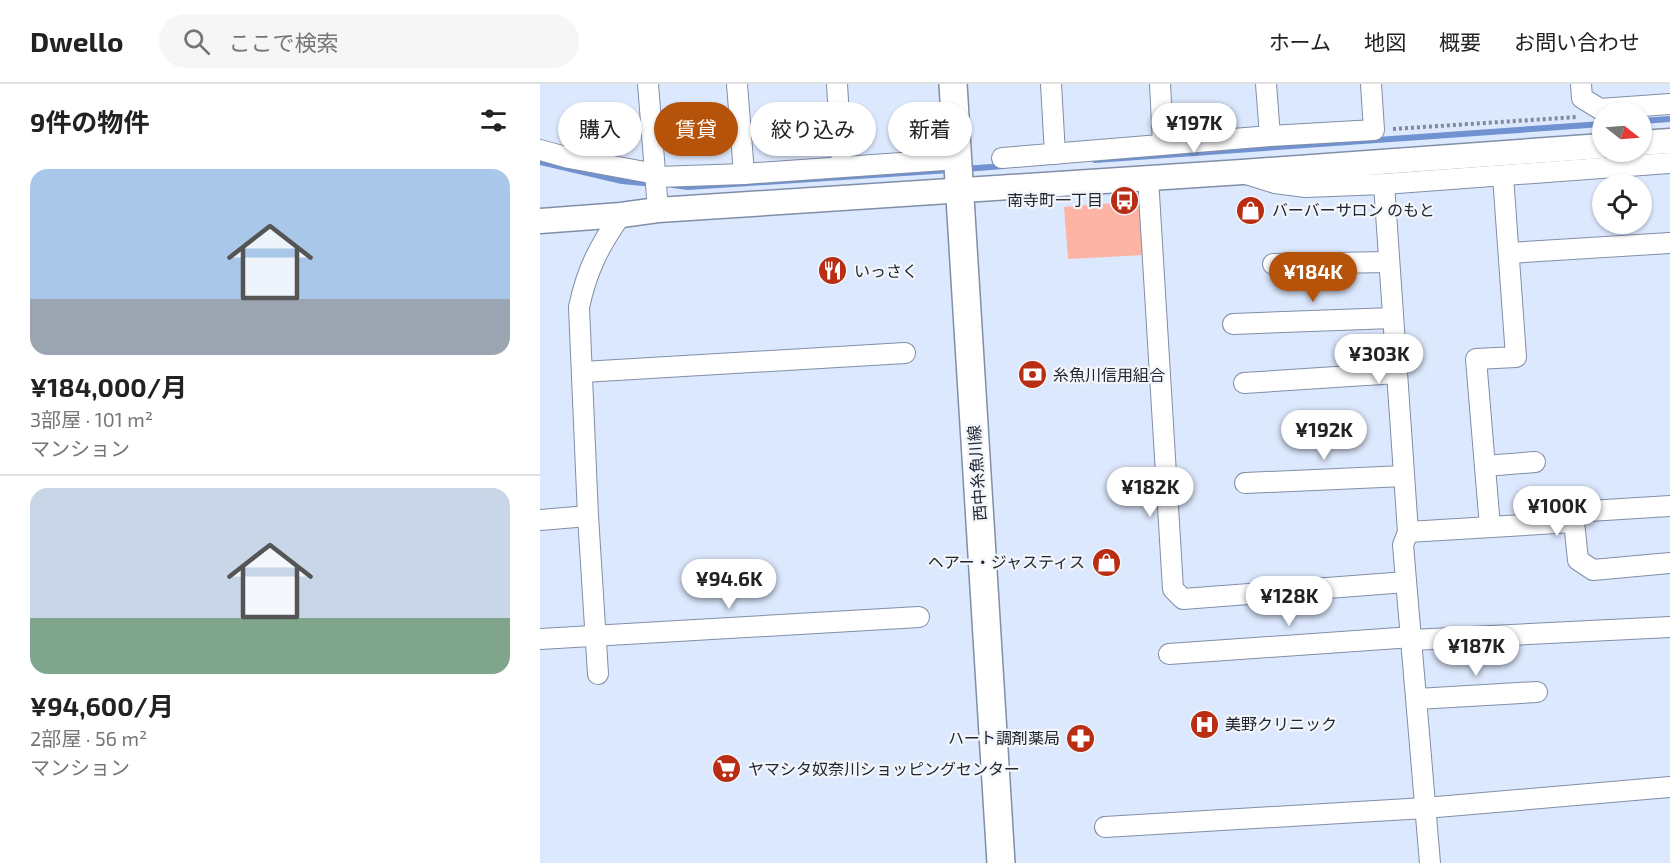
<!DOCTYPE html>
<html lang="ja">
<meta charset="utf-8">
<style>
body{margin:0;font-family:"Exo 2","Noto Sans JP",sans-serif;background:#f6f6f6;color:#222;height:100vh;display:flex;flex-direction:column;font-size:22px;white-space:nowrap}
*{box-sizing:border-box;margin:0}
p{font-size:20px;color:#767676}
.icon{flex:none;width:33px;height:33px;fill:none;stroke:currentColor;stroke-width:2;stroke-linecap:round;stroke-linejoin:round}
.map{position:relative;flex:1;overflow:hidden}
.panel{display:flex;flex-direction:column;background:#fff;width:540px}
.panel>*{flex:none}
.guide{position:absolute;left:18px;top:18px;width:570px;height:54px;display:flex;gap:12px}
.needle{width:39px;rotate:107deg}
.controls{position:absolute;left:1052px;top:18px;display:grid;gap:12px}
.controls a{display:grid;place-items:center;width:60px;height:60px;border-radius:50%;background:#fff;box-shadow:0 2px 4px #0004;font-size:30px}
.price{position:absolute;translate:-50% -51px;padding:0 14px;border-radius:21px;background:#fff;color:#222;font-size:20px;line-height:39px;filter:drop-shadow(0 2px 3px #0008)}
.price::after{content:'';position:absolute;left:50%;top:36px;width:18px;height:14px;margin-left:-9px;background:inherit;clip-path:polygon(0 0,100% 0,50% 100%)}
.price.current{background:#b45309;color:#fff}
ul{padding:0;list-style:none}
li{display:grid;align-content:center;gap:12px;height:318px;padding:0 30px}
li+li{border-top:2px solid #e0e0e0}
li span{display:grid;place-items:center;height:186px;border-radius:18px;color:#555}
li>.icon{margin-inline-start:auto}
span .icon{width:108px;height:108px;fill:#fffc;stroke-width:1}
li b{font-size:26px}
h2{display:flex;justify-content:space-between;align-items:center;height:72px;padding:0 30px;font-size:26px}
.pill{padding:0 21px;border-radius:27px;background:#fff;box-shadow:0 2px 4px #0004;font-size:21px;line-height:54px}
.pill.current{background:#b45309;color:#fff}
header{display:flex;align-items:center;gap:36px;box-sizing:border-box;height:84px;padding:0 30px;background:#fff;border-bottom:2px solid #e0e0e0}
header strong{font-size:28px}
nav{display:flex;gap:33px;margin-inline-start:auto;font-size:21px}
.search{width:420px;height:54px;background:#f6f6f6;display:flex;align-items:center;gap:15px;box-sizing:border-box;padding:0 21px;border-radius:33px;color:#767676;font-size:22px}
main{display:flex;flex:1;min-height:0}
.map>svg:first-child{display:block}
.green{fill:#fdb4a5}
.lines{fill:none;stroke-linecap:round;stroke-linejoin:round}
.stream{stroke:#7192d1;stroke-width:6}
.minor-casing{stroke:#818ea7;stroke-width:22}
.tertiary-casing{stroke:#818ea7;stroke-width:27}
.secondary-casing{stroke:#818ea7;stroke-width:30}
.path{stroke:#818a99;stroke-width:4;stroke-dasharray:3 3;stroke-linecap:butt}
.minor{stroke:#fff;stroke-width:20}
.tertiary{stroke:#fff;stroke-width:24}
.secondary{stroke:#fff;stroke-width:27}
.labels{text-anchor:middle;stroke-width:4.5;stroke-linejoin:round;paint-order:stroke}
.poi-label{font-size:16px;fill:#212630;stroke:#f2f5fa;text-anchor:start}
.street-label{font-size:16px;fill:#212630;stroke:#f2f5fa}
</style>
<header>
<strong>Dwello</strong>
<div class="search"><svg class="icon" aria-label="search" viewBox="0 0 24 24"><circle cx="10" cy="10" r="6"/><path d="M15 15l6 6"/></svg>ここで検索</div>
<nav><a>ホーム</a><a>地図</a><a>概要</a><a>お問い合わせ</a></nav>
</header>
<main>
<section class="panel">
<h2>9件の物件<svg class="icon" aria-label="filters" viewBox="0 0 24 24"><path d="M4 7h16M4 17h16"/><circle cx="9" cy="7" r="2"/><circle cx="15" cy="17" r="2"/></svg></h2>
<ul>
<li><span style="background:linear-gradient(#a9c7e8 70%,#9aa5b1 0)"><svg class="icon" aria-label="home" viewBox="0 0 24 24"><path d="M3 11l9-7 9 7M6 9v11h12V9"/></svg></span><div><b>¥184,000/月</b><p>3部屋 · 101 m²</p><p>マンション</p></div></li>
<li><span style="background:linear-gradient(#c9d6e8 70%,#7fa58c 0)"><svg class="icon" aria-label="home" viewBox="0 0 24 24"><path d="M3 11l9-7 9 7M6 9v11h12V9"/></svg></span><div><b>¥94,600/月</b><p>2部屋 · 56 m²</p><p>マンション</p></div></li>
</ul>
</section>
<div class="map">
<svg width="1130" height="779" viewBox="0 0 1130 779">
<rect width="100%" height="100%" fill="#dce8fd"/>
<!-- green -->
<path class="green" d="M 599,117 L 604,171 L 528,175 L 524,123 Z"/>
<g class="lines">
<!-- stream -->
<g class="stream">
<path d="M 1101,37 L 1130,35"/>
<path d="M 555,76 L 1062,40"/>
<path d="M 0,78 L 82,97 L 114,100"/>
<path d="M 424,85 L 464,82"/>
<path d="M 133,101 L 148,103 L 410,86"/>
</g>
<defs>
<g id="minor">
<path d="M 108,0 L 118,126"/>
<path d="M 197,0 L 204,90"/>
<path d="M 297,0 L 302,83"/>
<path d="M 511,0 L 515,70"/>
<path d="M 620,0 L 623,60"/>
<path d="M 726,0 L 730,52"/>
<path d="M 1041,0 L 1042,14 L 1060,25 L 1130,20"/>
<path d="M 0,66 L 29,74 L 116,90"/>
<path d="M 462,74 L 730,52 L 834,46 L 831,0"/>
<path d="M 706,90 L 735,99 L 766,103 L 844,100 L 1130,79"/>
<path d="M 117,93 L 204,90 L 418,75"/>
<path d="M 608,94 L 633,505 L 643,515 L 866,498"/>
<path d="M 844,100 L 868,448 L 863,461 L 890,779"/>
<path d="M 969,169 L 1130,159"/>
<path d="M 733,180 L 849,178"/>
<path d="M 693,240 L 853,234"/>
<path d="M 43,288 L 365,269"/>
<path d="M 704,299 L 857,289"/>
<path d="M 945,382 L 995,378"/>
<path d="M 705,399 L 864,392"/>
<path d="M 1130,422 L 1033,428 L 1038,476 L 1053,486 L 1130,479"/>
<path d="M 48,432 L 58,590"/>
<path d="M 0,436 L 48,432 L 39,223 C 47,186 59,162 81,131"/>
<path d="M 950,443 L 936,275 L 976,273 L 963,92"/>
<path d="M 868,448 L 1034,438"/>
<path d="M 0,555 L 379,533"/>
<path d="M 872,556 L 1130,543"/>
<path d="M 629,570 L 872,553"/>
<path d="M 877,615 L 997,608"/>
<path d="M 565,743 L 885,724 L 1130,703"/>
</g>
<g id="tertiary">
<path d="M 1101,59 L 1130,57"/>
<path d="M 0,137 L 81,131 L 118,126 L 702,88 L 1062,62"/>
</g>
<path id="secondary" d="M 413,0 L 461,779"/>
</defs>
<!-- minor casing -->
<use href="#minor" class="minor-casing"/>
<!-- tertiary casing -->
<use href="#tertiary" class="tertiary-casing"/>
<!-- secondary casing -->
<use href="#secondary" class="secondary-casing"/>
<!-- path -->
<path class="path" d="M 853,45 L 1037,33"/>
<!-- minor -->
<use href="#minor" class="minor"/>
<!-- tertiary -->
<use href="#tertiary" class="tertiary"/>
<!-- secondary -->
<use href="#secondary" class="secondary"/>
</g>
<!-- icons -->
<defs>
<symbol id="bus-disc" viewBox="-11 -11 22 22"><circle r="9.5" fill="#b82d13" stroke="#f2f5fa"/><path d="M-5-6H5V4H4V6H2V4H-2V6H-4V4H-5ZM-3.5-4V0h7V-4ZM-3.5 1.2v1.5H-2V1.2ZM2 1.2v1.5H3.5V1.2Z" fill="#fff"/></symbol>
<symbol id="shop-disc" viewBox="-11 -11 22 22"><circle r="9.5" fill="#b82d13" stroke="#f2f5fa"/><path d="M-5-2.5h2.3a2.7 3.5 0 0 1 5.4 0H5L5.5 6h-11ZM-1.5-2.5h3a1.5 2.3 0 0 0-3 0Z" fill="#fff"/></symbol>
<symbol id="restaurant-disc" viewBox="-11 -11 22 22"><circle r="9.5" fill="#b82d13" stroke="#f2f5fa"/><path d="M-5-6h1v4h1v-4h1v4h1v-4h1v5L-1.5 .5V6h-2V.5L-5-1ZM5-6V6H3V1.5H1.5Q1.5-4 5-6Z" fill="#fff"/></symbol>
<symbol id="bank-disc" viewBox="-11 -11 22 22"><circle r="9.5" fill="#b82d13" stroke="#f2f5fa"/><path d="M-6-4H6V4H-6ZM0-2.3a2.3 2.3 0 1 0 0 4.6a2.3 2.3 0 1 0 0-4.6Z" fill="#fff"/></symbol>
<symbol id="hospital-disc" viewBox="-11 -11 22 22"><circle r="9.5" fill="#b82d13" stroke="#f2f5fa"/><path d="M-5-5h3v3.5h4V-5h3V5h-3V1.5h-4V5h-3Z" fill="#fff"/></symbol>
<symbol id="pharmacy-disc" viewBox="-11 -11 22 22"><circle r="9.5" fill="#b82d13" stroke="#f2f5fa"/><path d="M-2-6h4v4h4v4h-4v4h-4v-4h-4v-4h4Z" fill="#fff"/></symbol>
<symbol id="supermarket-disc" viewBox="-11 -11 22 22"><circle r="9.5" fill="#b82d13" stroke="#f2f5fa"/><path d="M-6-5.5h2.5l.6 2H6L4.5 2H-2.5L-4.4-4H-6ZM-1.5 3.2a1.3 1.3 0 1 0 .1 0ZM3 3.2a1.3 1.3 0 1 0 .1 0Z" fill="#fff"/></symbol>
</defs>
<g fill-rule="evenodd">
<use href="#bus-disc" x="568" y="100" width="33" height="33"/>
<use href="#shop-disc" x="694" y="110" width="33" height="33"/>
<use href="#restaurant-disc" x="276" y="170" width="33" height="33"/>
<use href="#bank-disc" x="476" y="274" width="33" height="33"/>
<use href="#shop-disc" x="550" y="462" width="33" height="33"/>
<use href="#hospital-disc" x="648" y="624" width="33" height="33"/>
<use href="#pharmacy-disc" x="524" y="638" width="33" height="33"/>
<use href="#supermarket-disc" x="170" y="668" width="33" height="33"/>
</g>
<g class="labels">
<!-- poi labels -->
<g class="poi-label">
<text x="563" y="122" text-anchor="end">南寺町一丁目</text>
<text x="732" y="132">バーバーサロン のもと</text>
<text x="314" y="193">いっさく</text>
<text x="513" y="297">糸魚川信用組合</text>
<text x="545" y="484" text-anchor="end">ヘアー・ジャスティス</text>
<text x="685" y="646">美野クリニック</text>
<text x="520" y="660" text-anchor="end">ハート調剤薬局</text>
<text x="208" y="691">ヤマシタ奴奈川ショッピングセンター</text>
</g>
<!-- street labels -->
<g class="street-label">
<text transform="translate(437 389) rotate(-94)" y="6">西中糸魚川線</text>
</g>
</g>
</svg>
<div class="controls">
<a><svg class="needle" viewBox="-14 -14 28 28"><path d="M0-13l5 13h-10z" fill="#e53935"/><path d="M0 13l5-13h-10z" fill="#767676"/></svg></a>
<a><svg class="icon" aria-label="locate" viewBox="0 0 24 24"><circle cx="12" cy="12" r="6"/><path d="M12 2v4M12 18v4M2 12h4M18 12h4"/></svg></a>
</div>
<b class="price" style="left:654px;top:70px">¥197K</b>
<b class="price current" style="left:773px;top:219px">¥184K</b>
<b class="price" style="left:839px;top:301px">¥303K</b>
<b class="price" style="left:784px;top:377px">¥192K</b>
<b class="price" style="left:610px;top:434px">¥182K</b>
<b class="price" style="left:1017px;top:453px">¥100K</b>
<b class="price" style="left:189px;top:526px">¥94.6K</b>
<b class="price" style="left:749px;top:543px">¥128K</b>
<b class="price" style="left:936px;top:593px">¥187K</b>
<div class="guide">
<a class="pill">購入</a>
<a class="pill current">賃貸</a>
<a class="pill">絞り込み</a>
<a class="pill">新着</a>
</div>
</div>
</main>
